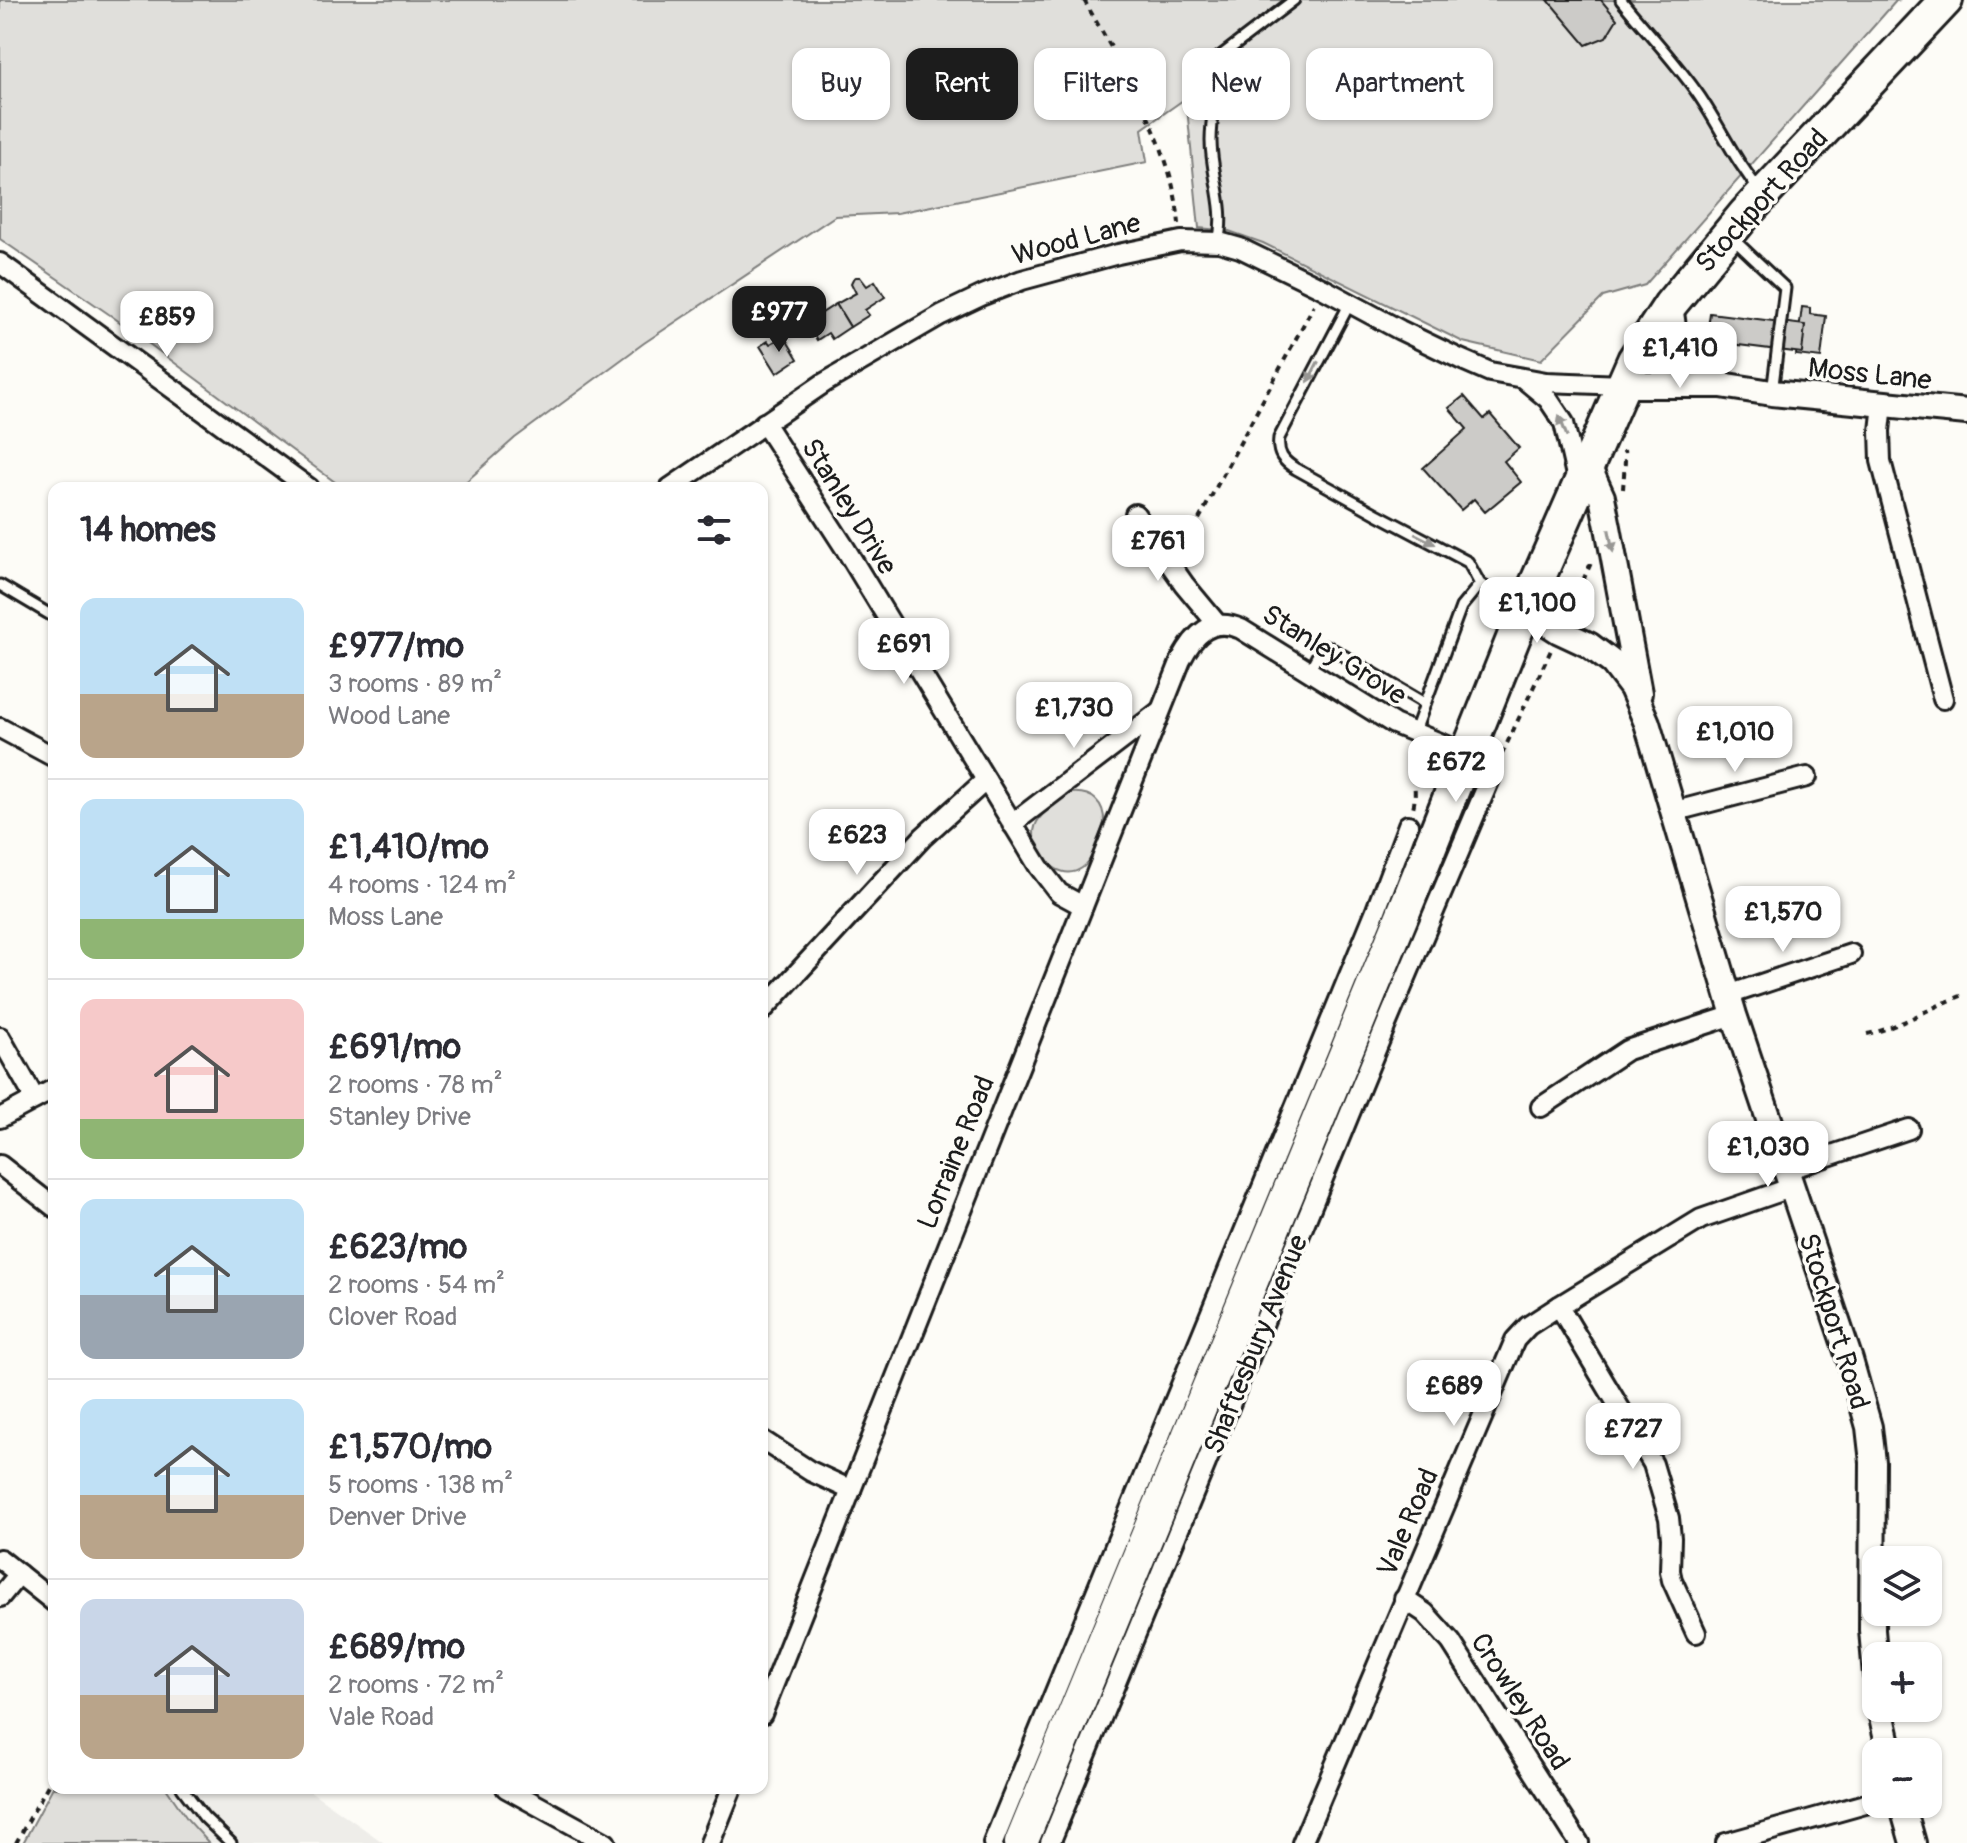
<!DOCTYPE html>
<meta charset="utf-8">
<style>
body{margin:0;font-family:Pangolin,sans-serif;background:#f2f2f3;color:#2b2b33;height:100vh;display:flex;flex-direction:column;font-size:30px;white-space:nowrap}
*{box-sizing:border-box;margin:0}
p{font-size:26px;color:#7c7c81}
.icon{flex:none;width:44px;height:44px;fill:none;stroke:currentColor;stroke-width:2;stroke-linecap:round;stroke-linejoin:round}
.map{position:relative;flex:1;overflow:hidden}
.side{position:absolute;left:48px;top:482px;width:720px;height:1312px;display:flex;flex-direction:column;background:#fff;border-radius:16px;box-shadow:0 2px 6px #0004}
.side>*{flex:none}
.hud{position:absolute;left:792px;top:48px;width:760px;height:72px;display:flex;gap:16px}
.buttons{position:absolute;left:1862px;top:1546px;display:grid;gap:16px}
.buttons a{display:grid;place-items:center;width:80px;height:80px;border-radius:16px;background:#fff;box-shadow:0 2px 6px #0004;font-size:40px}
.price{position:absolute;translate:-50% -68px;padding:0 18px;border-radius:16px;background:#fff;color:#222;font-size:26px;line-height:52px;filter:drop-shadow(0 2px 4px #0008)}
.price::after{content:'';position:absolute;left:50%;top:48px;width:24px;height:18px;margin-left:-12px;background:inherit;clip-path:polygon(0 0,100% 0,50% 100%)}
.price.on{background:#1c1c1c;color:#fff}
ul{padding:0;list-style:none}
li{display:flex;align-items:center;gap:24px;height:200px;padding:0 32px}
li+li{border-top:2px solid #e1e1e2}
li span{display:grid;place-items:center;flex:none;width:224px;height:160px;border-radius:16px;color:#555}
li>.icon{margin-inline-start:auto}
span .icon{width:96px;height:96px;fill:#fffc;stroke-width:1}
li b{font-size:34px}
h2{display:flex;justify-content:space-between;align-items:center;height:96px;padding:0 32px;font-size:34px}
.tag{padding:0 28px;border-radius:16px;background:#fff;box-shadow:0 2px 6px #0004;font-size:28px;line-height:72px}
.tag.on{background:#1c1c1c;color:#fff}
.map>svg:first-child{display:block}
.built{fill:#eeede9}
.green{fill:#e0dfdb;stroke:#7e7e7c;stroke-width:2}
.building{fill:#cccbc8;stroke:#1c1c1c;stroke-width:2}
.lines{fill:none;stroke-linecap:round;stroke-linejoin:round}
.lane-casing{stroke:#1c1c1c;stroke-width:15}
.street-casing{stroke:#1c1c1c;stroke-width:24}
.secondary-casing{stroke:#1c1c1c;stroke-width:30}
.highway-casing{stroke:#1c1c1c;stroke-width:38}
.path{stroke:#1c1c1c;stroke-width:4;stroke-dasharray:6 6;stroke-linecap:butt}
.lane{stroke:#fdfcf7;stroke-width:9}
.street{stroke:#fdfcf7;stroke-width:18}
.secondary{stroke:#fdfcf7;stroke-width:24}
.highway{stroke:#fdfcf7;stroke-width:32}
.oneway{fill:#989794}
.labels{text-anchor:middle;stroke-width:7;stroke-linejoin:round;paint-order:stroke}
.street-label{font-size:28px;fill:#1c1c1c;stroke:#fdfcf7}
</style>
<div class="map">
<svg width="1967" height="1843" viewBox="0 0 1967 1843">
<rect width="100%" height="100%" fill="#fdfcf7"/>
<filter id="ink" filterUnits="userSpaceOnUse"><feTurbulence type="fractalNoise" baseFrequency=".0125" numOctaves="2"/><feDisplacementMap in="SourceGraphic" scale="16" xChannelSelector="R" yChannelSelector="G"/><feConvolveMatrix kernelMatrix="1 2 1 2 8 2 1 2 1" color-interpolation-filters="sRGB"/></filter>
<g filter="url(#ink)">
<!-- built -->
<path class="built" d="M 54,1785 L 54,1788 L 306,1788 L 384,1843 L 23,1843 Z"/>
<!-- green -->
<g class="green">
<path d="M 0,0 L 1900,0 L 1896,1 L 1645,285 L 1603,297 L 1541,360 L 1463,342 L 1263,243 L 1229,231 L 1199,228 L 1186,98 L 1142,129 L 1147,162 L 897,213 L 835,216 L 644,343 L 515,438 L 459,488 L 343,488 L 113,317 L 0,239 Z"/>
<path d="M 1071,793 C 1092,791 1105,803 1104,823 C 1099,837 1094,860 1082,868 C 1056,886 1024,844 1037,822 C 1044,810 1060,800 1071,793 Z"/>
<path d="M 54,1785 L 54,1788 L 166,1788 L 188,1820 L 209,1843 L 23,1843 Z"/>
</g>
<!-- building -->
<g class="building">
<path d="M 1548,0 L 1601,0 L 1617,19 L 1606,37 L 1586,45 Z"/>
<path d="M 856,277 L 860,277 L 867,286 L 875,281 L 885,297 L 865,310 L 869,315 L 850,327 L 836,304 L 856,293 L 851,283 L 853,279 Z"/>
<path d="M 836,304 L 850,327 L 832,339 L 828,333 L 817,340 L 803,317 L 814,311 L 817,316 Z"/>
<path d="M 1802,307 L 1810,308 L 1810,314 L 1826,316 L 1821,358 L 1796,355 Z"/>
<path d="M 1710,313 L 1805,325 L 1802,353 L 1706,341 Z"/>
<path d="M 784,336 L 798,359 L 777,373 L 760,346 L 768,341 L 770,344 Z"/>
<path d="M 1464,396 L 1484,419 L 1490,414 L 1519,448 L 1504,461 L 1521,482 L 1485,512 L 1474,499 L 1461,510 L 1423,468 L 1467,429 L 1449,408 Z"/>
</g>
<g class="lines">
<defs>
<g id="lane">
<path d="M 1621,0 C 1647,32 1677,63 1700,97 C 1722,130 1735,161 1761,192"/>
<path d="M 1731,237 L 1785,288 L 1772,393"/>
<path d="M 1218,242 C 1227,208 1211,175 1211,141 C 1211,113 1219,86 1218,58 L 1294,0"/>
<path d="M 1350,303 L 1279,438 C 1277,454 1283,461 1296,469 L 1377,514 L 1468,562 L 1480,584"/>
<path d="M 0,585 L 54,617"/>
<path d="M 1309,671 L 1321,649 L 1327,646 L 1424,703"/>
<path d="M 1414,734 L 1461,607 L 1480,584 L 1522,607"/>
<path d="M 182,1788 L 204,1817 L 231,1843"/>
</g>
<g id="street">
<path d="M 0,263 L 309,488"/>
<path d="M 1525,380 L 1548,399 L 1564,423 L 1578,484"/>
<path d="M 1883,404 L 1880,431 L 1881,461 L 1943,699"/>
<path d="M 764,423 L 845,548 L 1039,867 L 1059,893 L 1083,906"/>
<path d="M 670,488 L 824,383 L 941,315 L 983,295 L 1022,280 L 1118,254 L 1181,241 L 1219,242 L 1240,248 L 1322,288 L 1400,330 L 1460,359 L 1490,372 L 1546,382 L 1623,385"/>
<path d="M 1135,514 L 1184,584 L 1218,625"/>
<path d="M 0,728 L 54,757"/>
<path d="M 1672,812 L 1807,777"/>
<path d="M 1012,824 L 1160,711"/>
<path d="M 1728,995 L 1851,954"/>
<path d="M 762,1011 L 923,837 L 986,780"/>
<path d="M 0,1037 L 35,1099"/>
<path d="M 1541,1107 L 1627,1050 L 1734,1015"/>
<path d="M 0,1118 L 54,1089"/>
<path d="M 0,1165 L 54,1207"/>
<path d="M 1787,1170 L 1909,1129"/>
<path d="M 1559,1306 L 1653,1464 L 1669,1518 L 1671,1538 L 1670,1571 L 1672,1580 L 1696,1633"/>
<path d="M 762,1440 L 810,1471 L 851,1490"/>
<path d="M 0,1559 L 54,1602"/>
<path d="M 0,1597 L 19,1574"/>
<path d="M 1404,1599 L 1425,1613 L 1451,1642 L 1579,1843"/>
<path d="M 762,1714 L 1181,660 C 1194,635 1211,616 1241,629 L 1394,724 L 1484,761 L 1490,773 L 1490,779 L 1386,1025 L 1050,1843"/>
<path d="M 506,1788 L 606,1843"/>
<path d="M 710,1843 L 732,1788"/>
<path d="M 993,1843 L 1376,910 L 1408,825"/>
<path d="M 1302,1843 L 1515,1340 L 1528,1326 L 1559,1306 L 1701,1219 L 1793,1187"/>
<path d="M 1726,1843 L 1876,1801"/>
</g>
<g id="secondary">
<path d="M 1670,305 C 1673,325 1674,352 1690,367 C 1698,374 1710,379 1719,384"/>
<path d="M 1623,385 L 1721,385 L 1772,393 L 1967,412"/>
<path d="M 1588,466 L 1602,497 L 1608,527 L 1639,693"/>
<path d="M 1525,609 L 1559,631 L 1589,645 L 1613,663 L 1632,688 L 1647,723 L 1734,1015 L 1850,1360 L 1869,1427 L 1873,1462 L 1872,1630 L 1876,1675"/>
<path d="M 1880,1708 L 1890,1752"/>
<path d="M 1902,1804 L 1913,1843"/>
</g>
<path id="highway" d="M 1021,1843 L 1411,894 L 1525,609 L 1634,360 L 1670,305 L 1745,214 L 1946,0"/>
</defs>
<!-- lane casing -->
<use href="#lane" class="lane-casing"/>
<!-- street casing -->
<use href="#street" class="street-casing"/>
<!-- secondary casing -->
<use href="#secondary" class="secondary-casing"/>
<!-- highway casing -->
<use href="#highway" class="highway-casing"/>
<!-- path -->
<g class="path">
<path d="M 1084,0 C 1123,70 1172,142 1179,224"/>
<path d="M 1623,489 L 1625,461 L 1624,450"/>
<path d="M 1182,551 L 1314,305"/>
<path d="M 1568,613 L 1591,563"/>
<path d="M 1412,753 C 1411,771 1418,790 1413,808"/>
<path d="M 1502,754 L 1551,650"/>
<path d="M 1867,1034 C 1902,1027 1933,1005 1967,994"/>
<path d="M 16,1843 L 54,1774"/>
</g>
<!-- lane -->
<use href="#lane" class="lane"/>
<!-- street -->
<use href="#street" class="street"/>
<!-- secondary -->
<use href="#secondary" class="secondary"/>
<!-- highway -->
<use href="#highway" class="highway"/>
</g>
<!-- one-way arrows -->
<defs><path id="oneway-solid" d="M-6-.8H1V-3.2L6.5 0L1 3.2V.8H-6Z" transform="scale(2)"/></defs>
<g class="oneway">
<use href="#oneway-solid" transform="translate(1313 372) rotate(117)"/>
<use href="#oneway-solid" transform="translate(1563 426) rotate(-111)"/>
<use href="#oneway-solid" transform="translate(1425 539) rotate(27)"/>
<use href="#oneway-solid" transform="translate(1611 541) rotate(79)"/>
</g>
</g>
<g class="labels">
<!-- street labels -->
<g class="street-label">
<text transform="translate(1761 200) rotate(-48)" y="10">Stockport Road</text>
<text transform="translate(1076 238) rotate(-15)" y="10">Wood Lane</text>
<text transform="translate(1870 373) rotate(6)" y="10">Moss Lane</text>
<text transform="translate(850 506) rotate(58)" y="10">Stanley Drive</text>
<text transform="translate(1335 654) rotate(32)" y="10">Stanley Grove</text>
<text transform="translate(955 1152) rotate(-68)" y="10">Lorraine Road</text>
<text transform="translate(1835 1321) rotate(73)" y="10">Stockport Road</text>
<text transform="translate(1255 1344) rotate(-68)" y="10">Shaftesbury Avenue</text>
<text transform="translate(1407 1522) rotate(-67)" y="10">Vale Road</text>
<text transform="translate(1521 1701) rotate(57)" y="10">Crowley Road</text>
</g>
</g>
</svg>
<div class="buttons">
<a><svg class="icon" aria-label="layers" viewBox="0 0 24 24"><path d="M12 4l9 5-9 5-9-5zM3 14l9 5 9-5"/></svg></a>
<a>+</a>
<a>−</a>
</div>
<b class="price on" style="left:779px;top:354px">£977</b>
<b class="price" style="left:167px;top:359px">£859</b>
<b class="price" style="left:1680px;top:390px">£1,410</b>
<b class="price" style="left:1158px;top:583px">£761</b>
<b class="price" style="left:1537px;top:645px">£1,100</b>
<b class="price" style="left:904px;top:686px">£691</b>
<b class="price" style="left:1074px;top:750px">£1,730</b>
<b class="price" style="left:1735px;top:774px">£1,010</b>
<b class="price" style="left:1456px;top:804px">£672</b>
<b class="price" style="left:857px;top:877px">£623</b>
<b class="price" style="left:1783px;top:954px">£1,570</b>
<b class="price" style="left:1768px;top:1189px">£1,030</b>
<b class="price" style="left:1454px;top:1428px">£689</b>
<b class="price" style="left:1633px;top:1471px">£727</b>
<div class="hud">
<a class="tag">Buy</a>
<a class="tag on">Rent</a>
<a class="tag">Filters</a>
<a class="tag">New</a>
<a class="tag">Apartment</a>
</div>
<section class="side">
<h2>14 homes<svg class="icon" aria-label="filters" viewBox="0 0 24 24"><path d="M4 7h16M4 17h16"/><circle cx="9" cy="7" r="2"/><circle cx="15" cy="17" r="2"/></svg></h2>
<ul>
<li><span style="background:linear-gradient(#bfe0f5 60%,#b9a48a 0)"><svg class="icon" aria-label="home" viewBox="0 0 24 24"><path d="M3 11l9-7 9 7M6 9v11h12V9"/></svg></span><div><b>£977/mo</b><p>3 rooms · 89 m²</p><p>Wood Lane</p></div></li>
<li><span style="background:linear-gradient(#bfe0f5 75%,#8fb573 0)"><svg class="icon" aria-label="home" viewBox="0 0 24 24"><path d="M3 11l9-7 9 7M6 9v11h12V9"/></svg></span><div><b>£1,410/mo</b><p>4 rooms · 124 m²</p><p>Moss Lane</p></div></li>
<li><span style="background:linear-gradient(#f6c9c9 75%,#8fb573 0)"><svg class="icon" aria-label="home" viewBox="0 0 24 24"><path d="M3 11l9-7 9 7M6 9v11h12V9"/></svg></span><div><b>£691/mo</b><p>2 rooms · 78 m²</p><p>Stanley Drive</p></div></li>
<li><span style="background:linear-gradient(#bfe0f5 60%,#9aa5b1 0)"><svg class="icon" aria-label="home" viewBox="0 0 24 24"><path d="M3 11l9-7 9 7M6 9v11h12V9"/></svg></span><div><b>£623/mo</b><p>2 rooms · 54 m²</p><p>Clover Road</p></div></li>
<li><span style="background:linear-gradient(#bfe0f5 60%,#b9a48a 0)"><svg class="icon" aria-label="home" viewBox="0 0 24 24"><path d="M3 11l9-7 9 7M6 9v11h12V9"/></svg></span><div><b>£1,570/mo</b><p>5 rooms · 138 m²</p><p>Denver Drive</p></div></li>
<li><span style="background:linear-gradient(#c9d6e8 60%,#b9a48a 0)"><svg class="icon" aria-label="home" viewBox="0 0 24 24"><path d="M3 11l9-7 9 7M6 9v11h12V9"/></svg></span><div><b>£689/mo</b><p>2 rooms · 72 m²</p><p>Vale Road</p></div></li>
</ul>
</section>
</div>
